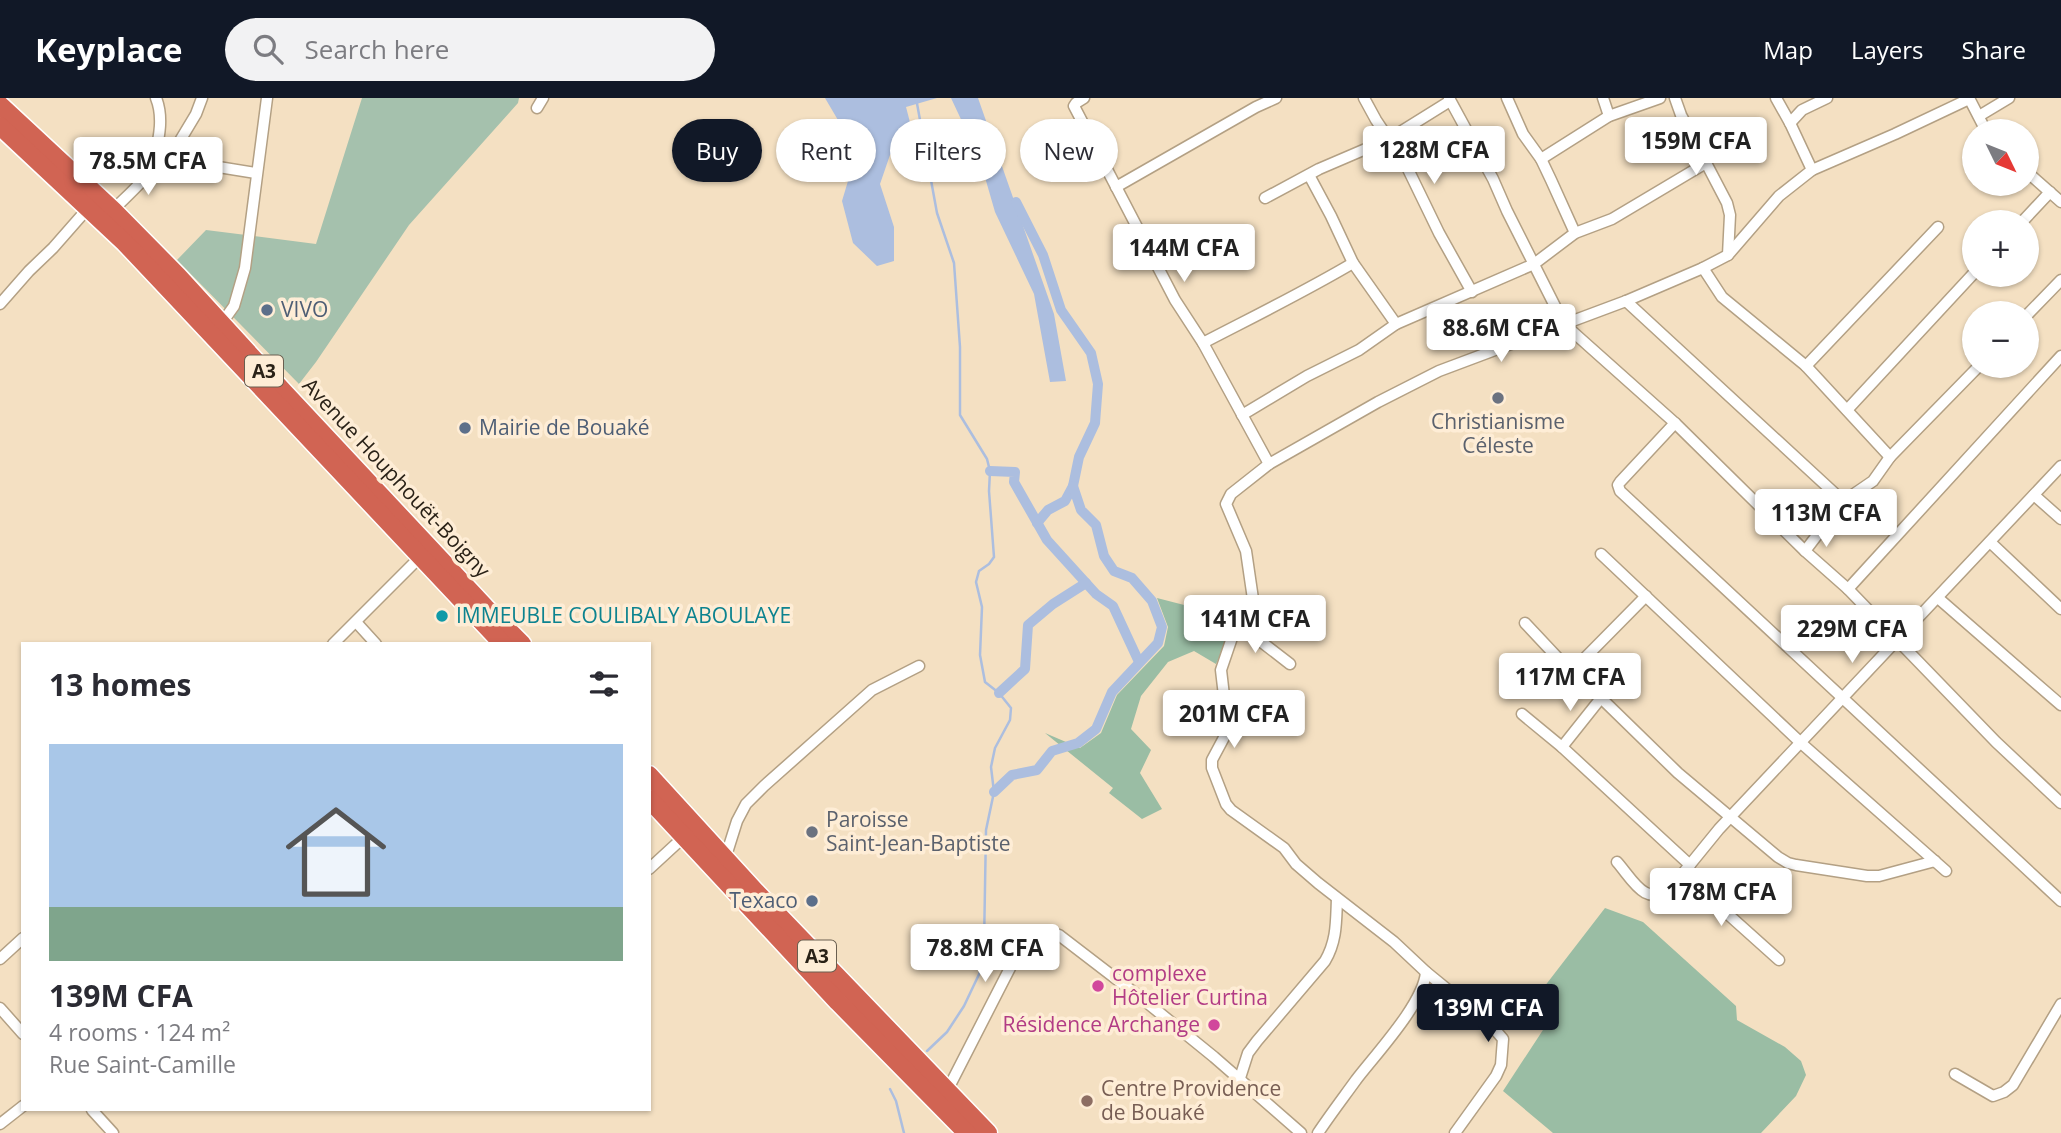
<!DOCTYPE html>
<meta charset="utf-8">
<style>
body{margin:0;font-family:"Open Sans",sans-serif;background:#f2f2f3;color:#2b2b33;height:100vh;display:flex;flex-direction:column;font-size:26px;white-space:nowrap}
*{box-sizing:border-box;margin:0}
p{font-size:23px;color:#7c7c81}
.icon{flex:none;width:38px;height:38px;fill:none;stroke:currentColor;stroke-width:2;stroke-linecap:round;stroke-linejoin:round}
.map{position:relative;flex:1;overflow:hidden}
.panel{position:absolute;left:21px;top:544px;width:630px;height:469px;display:flex;flex-direction:column;background:#fff;border-radius:0px;box-shadow:0 2px 5px #0004}
.panel>*{flex:none}
.guide{position:absolute;left:672px;top:21px;width:665px;height:63px;display:flex;gap:14px}
.needle{width:46px;rotate:133deg}
.tools{position:absolute;left:1962px;top:21px;display:grid;gap:14px}
.tools a{display:grid;place-items:center;width:77px;height:77px;border-radius:50%;background:#fff;box-shadow:0 2px 5px #0004;font-size:35px}
.price{position:absolute;translate:-50% -60px;padding:0 16px;border-radius:7px;background:#fff;color:#222;font-size:23px;line-height:46px;filter:drop-shadow(0 2px 4px #0008)}
.price::after{content:'';position:absolute;left:50%;top:42px;width:21px;height:16px;margin-left:-10px;background:inherit;clip-path:polygon(0 0,100% 0,50% 100%)}
.price.selected{background:#111827;color:#fff}
ul{padding:0;list-style:none}
li{display:grid;align-content:center;gap:14px;height:371px;padding:0 28px}
li+li{border-top:2px solid #e1e1e2}
li span{display:grid;place-items:center;height:217px;border-radius:0px;color:#555}
li>.icon{margin-inline-start:auto}
span .icon{width:126px;height:126px;fill:#fffc;stroke-width:1}
li b{font-size:30px}
h2{display:flex;justify-content:space-between;align-items:center;height:84px;padding:0 28px;font-size:30px}
.chip{padding:0 24px;border-radius:32px;background:#fff;box-shadow:0 2px 5px #0004;font-size:24px;line-height:63px}
.chip.selected{background:#111827;color:#fff}
header{display:flex;align-items:center;gap:42px;box-sizing:border-box;height:98px;padding:0 35px;background:#111827;color:#fff}
header strong{font-size:33px}
nav{display:flex;gap:38px;margin-inline-start:auto;font-size:24px}
.search{width:490px;height:63px;background:#f2f2f3;display:flex;align-items:center;gap:18px;box-sizing:border-box;padding:0 24px;border-radius:38px;color:#7c7c81;font-size:26px}
.map>svg:first-child{display:block}
.green{fill:#a5c1ad}
.forest{fill:#9abda4}
.water{fill:#acbedf}
.lines{fill:none;stroke-linecap:round;stroke-linejoin:round}
.stream{stroke:#acbedf;stroke-width:2.5}
.canal{stroke:#acbedf;stroke-width:10}
.street-casing{stroke:#b3a084;stroke-width:13}
.highway-casing{stroke:#fff;stroke-width:21}
.street{stroke:#fff;stroke-width:10}
.highway{stroke:#d16453;stroke-width:18}
.service-dot{fill:#5c6f8a;stroke:#feedd6;stroke-width:2.5}
.worship-dot{fill:#6b7280;stroke:#feedd6;stroke-width:2.5}
.culture-dot{fill:#0f9aa8;stroke:#feedd6;stroke-width:2.5}
.hotel-dot{fill:#d1479c;stroke:#feedd6;stroke-width:2.5}
.education-dot{fill:#8d6e63;stroke:#feedd6;stroke-width:2.5}
.labels{text-anchor:middle;stroke-width:7;stroke-linejoin:round;paint-order:stroke}
.shield{fill:#feedd6;stroke:#6a5f50;stroke-width:2}
.shield-label{font-size:19px;font-weight:bold;fill:#2a2217}
.service-label{font-size:21px;fill:#4e5e75;stroke:#feedd6;text-anchor:start}
.worship-label{font-size:21px;fill:#5b616d;stroke:#feedd6}
.street-label{font-size:21px;fill:#2a2217;stroke:#feedd6}
.culture-label{font-size:21px;fill:#0d838f;stroke:#feedd6;text-anchor:start}
.hotel-label{font-size:21px;fill:#b23c85;stroke:#feedd6;text-anchor:start}
.education-label{font-size:21px;fill:#785e54;stroke:#feedd6;text-anchor:start}
</style>
<header>
<strong>Keyplace</strong>
<div class="search"><svg class="icon" aria-label="search" viewBox="0 0 24 24"><circle cx="10" cy="10" r="6"/><path d="M15 15l6 6"/></svg>Search here</div>
<nav><a>Map</a><a>Layers</a><a>Share</a></nav>
</header>
<div class="map">
<svg width="2061" height="1035" viewBox="0 0 2061 1035">
<rect width="100%" height="100%" fill="#f4e0c2"/>
<!-- green -->
<path class="green" d="M 362,0 L 519,0 L 518,5 L 409,127 L 316,264 L 299,286 L 177,162 L 206,132 L 316,146 Z"/>
<!-- forest -->
<g class="forest">
<path d="M 1157,500 L 1188,508 L 1230,536 L 1216,566 L 1194,553 L 1168,564 L 1141,598 L 1131,631 L 1151,652 L 1140,675 L 1162,711 L 1142,721 L 1109,695 L 1113,690 L 1045,635 L 1080,650 L 1101,635 L 1117,597 L 1164,548 L 1168,529 Z"/>
<path d="M 1605,810 L 1643,824 L 1736,908 L 1737,922 L 1785,949 L 1801,963 L 1806,977 L 1796,998 L 1761,1035 L 1553,1035 L 1503,993 L 1558,909 L 1541,893 Z"/>
</g>
<!-- water -->
<g class="water">
<path d="M 825,0 L 937,0 L 906,9 L 912,32 L 890,57 L 880,86 L 894,129 L 894,163 L 877,168 L 853,145 L 842,103 L 851,73 L 845,34 Z"/>
<path d="M 951,0 L 978,0 L 1054,216 L 1066,283 L 1050,284 L 1034,196 L 995,114 L 980,62 Z"/>
</g>
<g class="lines">
<!-- stream -->
<g class="stream">
<path d="M 916,0 L 937,115 L 954,165 L 960,249 L 960,317 L 987,361 L 990,373 L 989,393 L 994,459 L 989,466 L 979,473 L 976,484 L 982,509 L 980,557 L 985,584 L 999,595 L 1011,610 L 1010,622 L 995,650 L 991,669 L 994,694 L 986,732 L 984,846 L 982,870 L 964,908 L 947,934 L 927,953"/>
<path d="M 890,991 L 896,1003 L 904,1035"/>
</g>
<!-- canal -->
<g class="canal">
<path d="M 1016,104 L 1043,157 L 1061,212 L 1091,255 L 1098,286 L 1095,325 L 1079,359 L 1073,388 L 1065,403 L 1048,412 L 1037,425"/>
<path d="M 990,373 L 1015,374 L 1014,384 L 1047,442 L 1096,496 L 1113,508 L 1139,564"/>
<path d="M 999,595 L 1025,571 L 1028,527 L 1053,506 L 1086,485"/>
<path d="M 994,694 L 1012,677 L 1037,672 L 1052,653 L 1078,645 L 1096,631 L 1112,594 L 1158,545 L 1162,529 L 1152,503 L 1132,480 L 1114,473 L 1104,458 L 1096,427 L 1081,412 L 1073,388"/>
</g>
<defs>
<g id="street">
<path d="M 1084,0 L 1076,5 L 1074,8 L 1175,202 L 1203,245 L 1269,366"/>
<path d="M 1364,0 L 1376,22 L 1406,67 L 1439,135 L 1472,194"/>
<path d="M 1449,0 L 1493,81 L 1507,113 L 1564,226 L 1675,325 L 1805,453 L 1848,491 L 1996,644 L 2061,705"/>
<path d="M 1507,0 L 1523,36 L 1541,61 L 1551,82 L 1575,135"/>
<path d="M 1603,0 L 1609,18"/>
<path d="M 1675,0 L 1681,17 L 1727,105 L 1730,117 L 1728,157"/>
<path d="M 1776,0 L 1790,25 L 1812,72"/>
<path d="M 1969,0 L 1986,33"/>
<path d="M 537,10 L 543,0"/>
<path d="M 1979,18 L 2009,0"/>
<path d="M 1790,25 L 1802,12 L 1827,0"/>
<path d="M 169,61 L 196,16 L 202,0"/>
<path d="M 1541,61 L 1609,18 L 1660,0"/>
<path d="M 153,69 C 157,47 165,22 156,0"/>
<path d="M 2026,73 L 2061,104"/>
<path d="M 1309,77 L 1331,118 L 1353,165 L 1396,226"/>
<path d="M 1116,89 L 1256,9 L 1276,0"/>
<path d="M 1265,100 L 1319,71 L 1389,41 L 1450,3"/>
<path d="M 113,112 C 123,102 133,93 142,83 C 151,73 155,64 169,61 L 256,75"/>
<path d="M 2022,124 L 2050,94"/>
<path d="M 1703,170 L 1722,199 L 1806,268 L 1890,359"/>
<path d="M 1626,203 L 1844,404"/>
<path d="M 0,206 L 29,173 L 53,150 L 89,109"/>
<path d="M 2026,218 L 2061,182"/>
<path d="M 219,229 L 234,208 L 245,170 L 267,0"/>
<path d="M 1203,245 C 1253,219 1304,194 1353,165"/>
<path d="M 1806,268 L 1938,129"/>
<path d="M 1847,312 L 1974,175"/>
<path d="M 1242,317 L 1307,278 L 1359,252 L 1396,226 L 1534,166 L 1575,135 L 1612,121 L 1706,65"/>
<path d="M 1675,325 L 1620,384 L 1618,387 L 1620,393 L 2061,803"/>
<path d="M 2034,397 L 2061,421"/>
<path d="M 1990,444 L 2061,511"/>
<path d="M 1805,453 L 1834,415 L 1854,396 L 1873,383 L 1890,359 L 1979,268"/>
<path d="M 1601,456 L 1801,645 L 1946,773"/>
<path d="M 1848,491 L 2061,258"/>
<path d="M 1938,500 L 2061,607"/>
<path d="M 356,524 L 376,546"/>
<path d="M 1237,525 L 1290,566"/>
<path d="M 1525,525 L 1571,574 L 1601,600 L 1678,675 L 1778,759 L 1788,765 L 1796,767 L 1867,778 L 1879,778 L 1935,763"/>
<path d="M 333,546 L 421,458"/>
<path d="M 1571,574 L 1646,498"/>
<path d="M 1522,616 L 1562,649 L 1690,767"/>
<path d="M 1562,649 L 1601,600"/>
<path d="M 725,761 L 737,723 L 746,706 L 764,688 L 872,592 L 919,568"/>
<path d="M 1617,764 C 1633,782 1645,810 1671,790 L 1719,731 L 2061,368"/>
<path d="M 649,771 L 687,736"/>
<path d="M 1683,776 L 1779,862"/>
<path d="M 0,861 L 23,840"/>
<path d="M 0,910 L 23,936"/>
<path d="M 1955,976 L 1993,998 L 2004,994 L 2013,987 L 2061,906"/>
<path d="M 1239,983 L 1248,955 L 1257,943 L 1325,863 C 1337,843 1336,823 1337,801"/>
<path d="M 947,993 L 1012,866 L 1035,841 L 1048,834 L 1059,837 L 1145,903 L 1214,959 L 1301,1035"/>
<path d="M 92,1012 L 113,1035"/>
<path d="M 0,1026 L 23,1008"/>
<path d="M 1318,1035 C 1330,1017 1343,1000 1356,982 C 1375,957 1424,905 1426,874"/>
<path d="M 1455,1035 L 1496,978 L 1501,967 L 1503,941 L 1491,927 L 1426,874 L 1394,844 L 1318,785 L 1296,766 L 1284,750 L 1231,712 L 1226,706 L 1212,670 L 1212,662 L 1228,632 L 1221,572 L 1237,525 L 1250,509 L 1253,501 L 1246,453 L 1226,406 L 1231,396 L 1269,366 L 1378,304 L 1439,273 L 1626,203 L 1703,170 L 1728,157 L 1779,98 L 1812,72 L 1895,36 L 1969,1"/>
</g>
<g id="highway">
<path d="M 0,7 L 113,112 L 178,178 L 283,293 L 485,509 L 522,546"/>
<path d="M 0,28 L 125,145 L 503,546"/>
<path d="M 649,677 L 756,794 L 988,1035"/>
<path d="M 649,701 L 838,904 L 967,1035"/>
</g>
</defs>
<!-- street casing -->
<use href="#street" class="street-casing"/>
<!-- highway casing -->
<use href="#highway" class="highway-casing"/>
<!-- street -->
<use href="#street" class="street"/>
<!-- highway -->
<use href="#highway" class="highway"/>
</g>
<!-- markers -->
<g class="service-dot">
<circle cx="267" cy="212" r="7"/>
<circle cx="465" cy="330" r="7"/>
<circle cx="812" cy="803" r="7"/>
</g>
<g class="worship-dot">
<circle cx="1498" cy="300" r="7"/>
<circle cx="812" cy="734" r="7"/>
</g>
<circle class="culture-dot" cx="442" cy="518" r="7"/>
<g class="hotel-dot">
<circle cx="1098" cy="888" r="7"/>
<circle cx="1214" cy="927" r="7"/>
</g>
<circle class="education-dot" cx="1087" cy="1003" r="7"/>
<g class="labels">
<!-- shield labels -->
<g class="shield">
<rect x="245" y="257.5" width="38" height="31" rx="5"/>
<rect x="798" y="842.5" width="38" height="31" rx="5"/>
</g>
<g class="shield-label">
<text x="264" y="280">A3</text>
<text x="817" y="865">A3</text>
</g>
<!-- service labels -->
<g class="service-label">
<text x="281" y="219">VIVO</text>
<text x="479" y="337">Mairie de Bouaké</text>
<text x="798" y="810" text-anchor="end">Texaco</text>
</g>
<!-- worship labels -->
<g class="worship-label">
<text x="1498" y="331">Christianisme<tspan x="1498" dy="24">Céleste</tspan></text>
<text x="826" y="729" text-anchor="start">Paroisse<tspan x="826" dy="24">Saint-Jean-Baptiste</tspan></text>
</g>
<!-- street labels -->
<g class="street-label">
<text transform="translate(396 380) rotate(47)" y="7">Avenue Houphouët-Boigny</text>
</g>
<!-- culture labels -->
<g class="culture-label">
<text x="456" y="525">IMMEUBLE COULIBALY ABOULAYE</text>
</g>
<!-- hotel labels -->
<g class="hotel-label">
<text x="1112" y="883">complexe<tspan x="1112" dy="24">Hôtelier Curtina</tspan></text>
<text x="1200" y="934" text-anchor="end">Résidence Archange</text>
</g>
<!-- education labels -->
<g class="education-label">
<text x="1101" y="998">Centre Providence<tspan x="1101" dy="24">de Bouaké</tspan></text>
</g>
</g>
</svg>
<div class="tools">
<a><svg class="needle" viewBox="-14 -14 28 28"><path d="M0-13l5 13h-10z" fill="#e53935"/><path d="M0 13l5-13h-10z" fill="#7c7c81"/></svg></a>
<a>+</a>
<a>−</a>
</div>
<b class="price" style="left:1696px;top:79px">159M CFA</b>
<b class="price" style="left:1434px;top:88px">128M CFA</b>
<b class="price" style="left:148px;top:99px">78.5M CFA</b>
<b class="price" style="left:1184px;top:186px">144M CFA</b>
<b class="price" style="left:1501px;top:266px">88.6M CFA</b>
<b class="price" style="left:1826px;top:451px">113M CFA</b>
<b class="price" style="left:1255px;top:557px">141M CFA</b>
<b class="price" style="left:1852px;top:567px">229M CFA</b>
<b class="price" style="left:1570px;top:615px">117M CFA</b>
<b class="price" style="left:1234px;top:652px">201M CFA</b>
<b class="price" style="left:1721px;top:830px">178M CFA</b>
<b class="price" style="left:985px;top:886px">78.8M CFA</b>
<b class="price selected" style="left:1488px;top:946px">139M CFA</b>
<div class="guide">
<a class="chip selected">Buy</a>
<a class="chip">Rent</a>
<a class="chip">Filters</a>
<a class="chip">New</a>
</div>
<section class="panel">
<h2>13 homes<svg class="icon" aria-label="filters" viewBox="0 0 24 24"><path d="M4 7h16M4 17h16"/><circle cx="9" cy="7" r="2"/><circle cx="15" cy="17" r="2"/></svg></h2>
<ul>
<li><span style="background:linear-gradient(#a9c7e8 75%,#7fa58c 0)"><svg class="icon" aria-label="home" viewBox="0 0 24 24"><path d="M3 11l9-7 9 7M6 9v11h12V9"/></svg></span><div><b>139M CFA</b><p>4 rooms · 124 m²</p><p>Rue Saint-Camille</p></div></li>
</ul>
</section>
</div>
